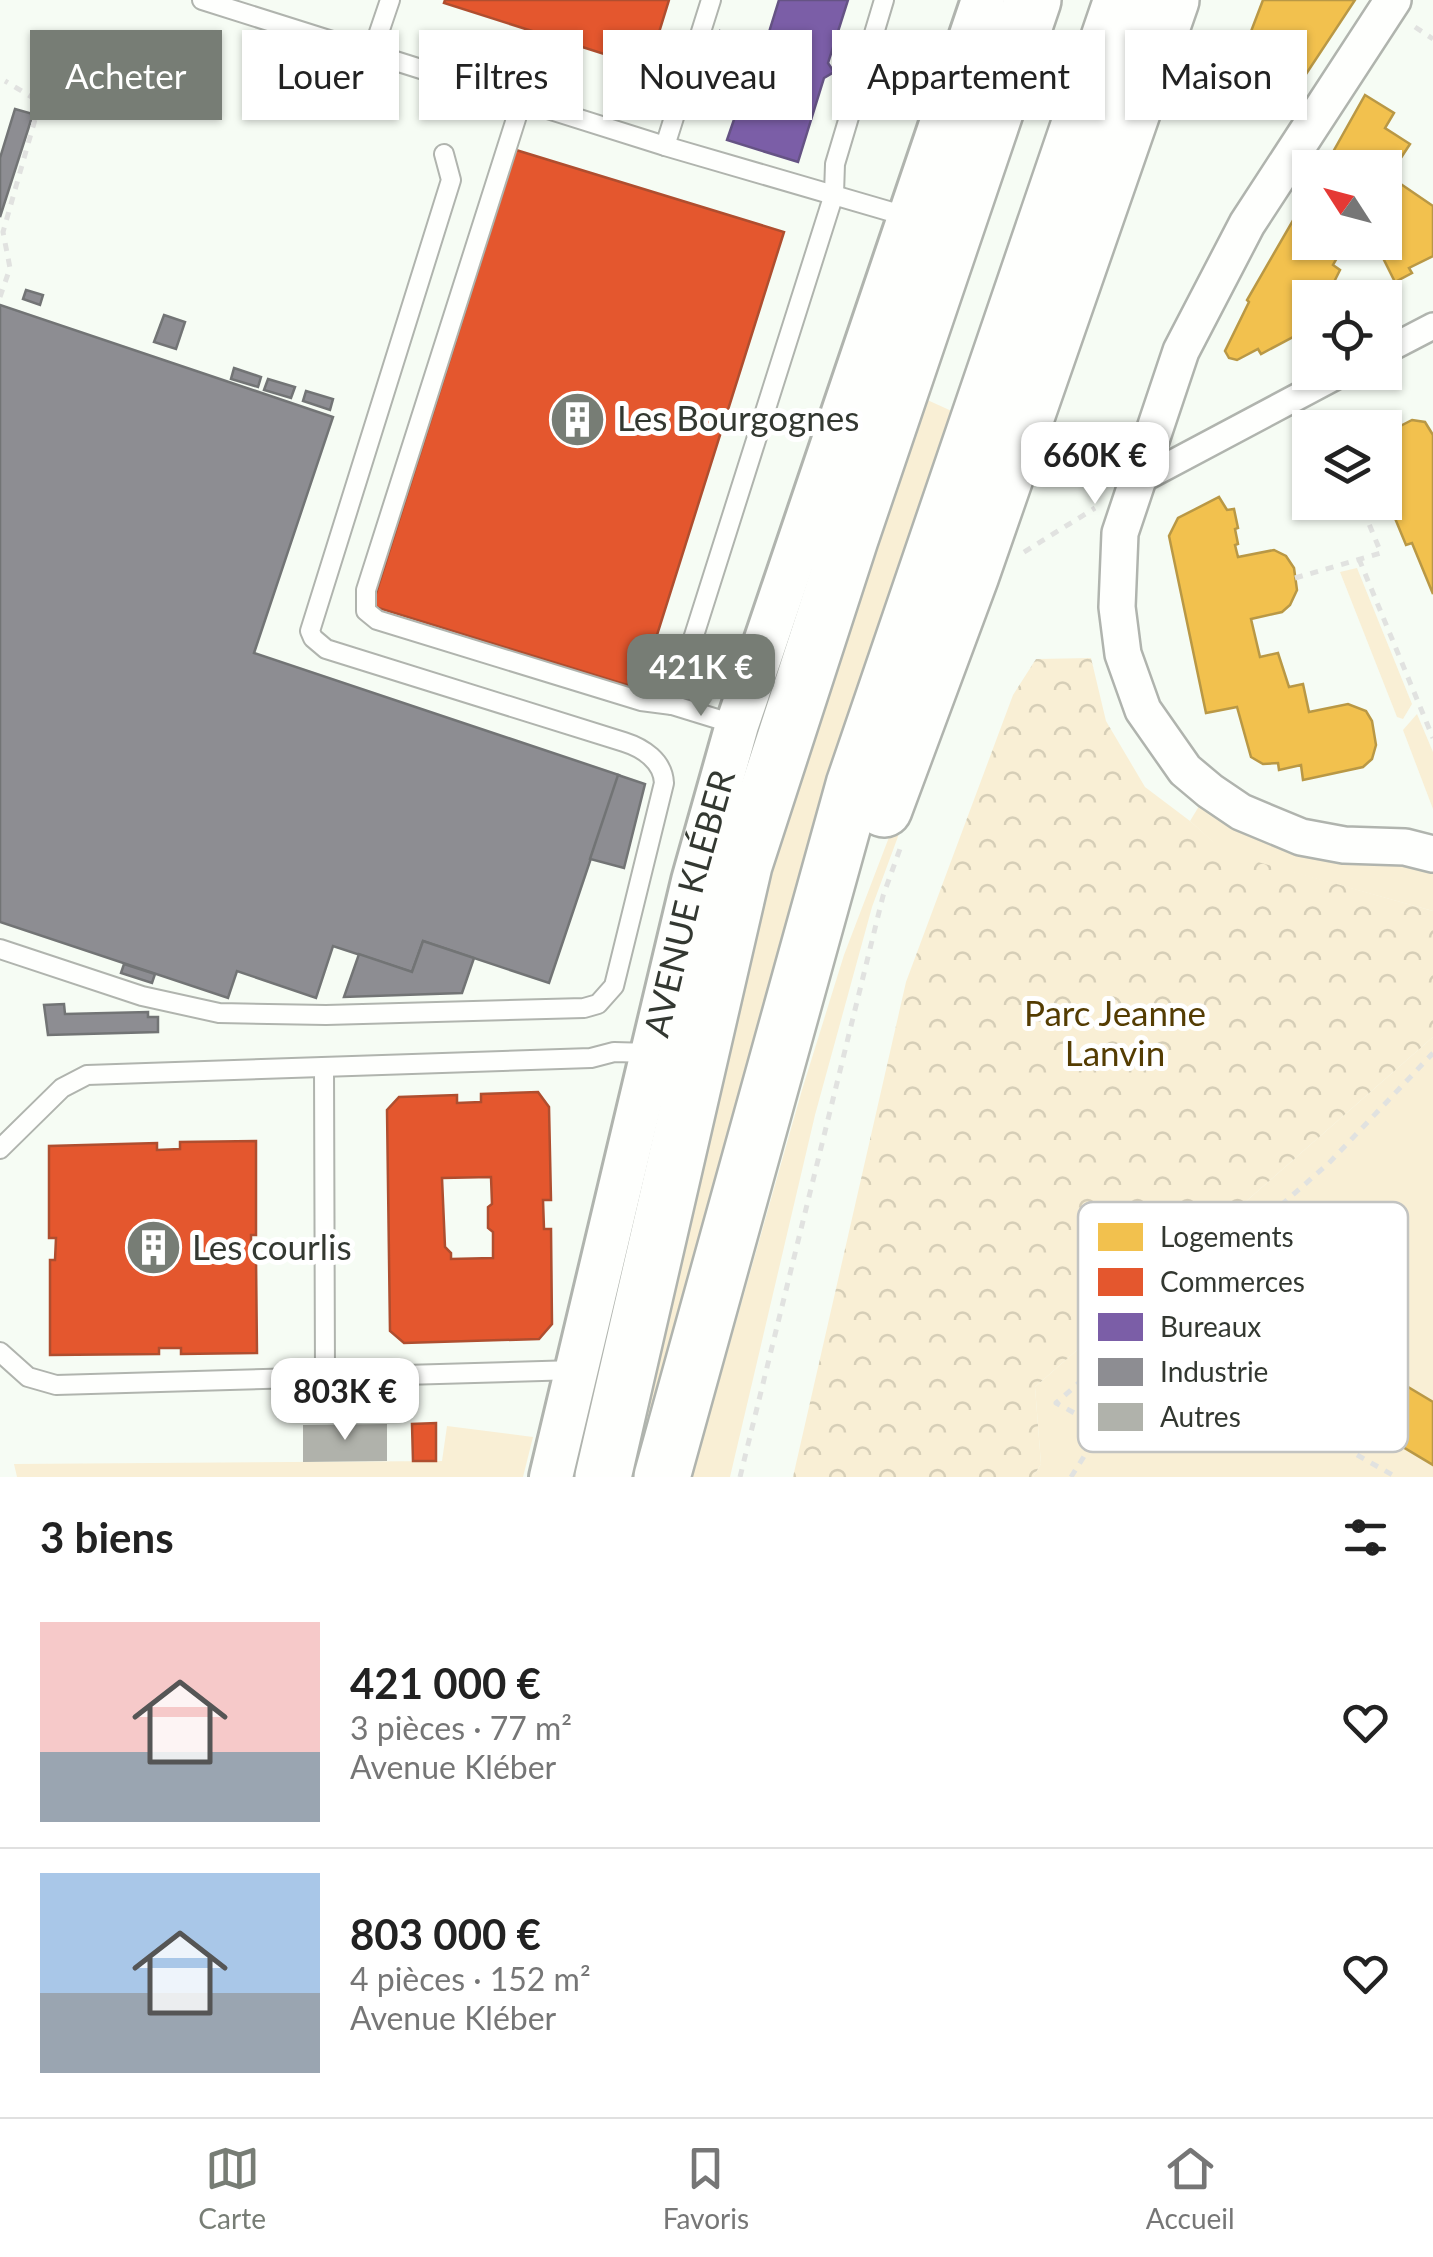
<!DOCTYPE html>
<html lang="fr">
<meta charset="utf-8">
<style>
body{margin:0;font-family:Lato,sans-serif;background:#f2f2f2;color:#222;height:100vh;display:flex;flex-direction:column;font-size:38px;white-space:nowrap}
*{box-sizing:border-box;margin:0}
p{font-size:32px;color:#767676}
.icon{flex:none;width:55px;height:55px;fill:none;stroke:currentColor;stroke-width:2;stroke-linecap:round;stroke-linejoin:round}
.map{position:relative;height:1477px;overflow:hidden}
.sheet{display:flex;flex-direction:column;background:#fff;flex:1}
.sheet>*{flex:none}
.hud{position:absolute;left:30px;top:30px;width:1375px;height:90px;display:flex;gap:20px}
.needle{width:65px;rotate:306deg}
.controls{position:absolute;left:1292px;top:150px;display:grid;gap:20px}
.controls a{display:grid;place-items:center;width:110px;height:110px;border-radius:0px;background:#fff;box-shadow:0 2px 8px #0004;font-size:50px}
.price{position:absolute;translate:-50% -85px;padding:0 22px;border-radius:20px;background:#fff;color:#222;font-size:32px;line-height:65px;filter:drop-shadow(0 2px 5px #0008)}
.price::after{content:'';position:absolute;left:50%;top:60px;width:30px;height:22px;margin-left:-15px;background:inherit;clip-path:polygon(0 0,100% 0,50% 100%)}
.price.selected{background:#777d75;color:#fff}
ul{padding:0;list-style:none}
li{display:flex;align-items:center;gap:30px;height:250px;padding:0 40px}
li+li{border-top:2px solid #e0e0e0}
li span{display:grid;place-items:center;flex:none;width:280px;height:200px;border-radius:0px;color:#555}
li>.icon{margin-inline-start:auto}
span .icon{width:120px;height:120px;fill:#fffc;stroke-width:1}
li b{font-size:42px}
h2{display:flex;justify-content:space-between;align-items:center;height:120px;padding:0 40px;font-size:42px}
.pill{padding:0 35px;border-radius:0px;background:#fff;box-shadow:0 2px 8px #0004;font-size:35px;line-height:90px}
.pill.selected{background:#777d75;color:#fff}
.tab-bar{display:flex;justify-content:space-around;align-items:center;height:140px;border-top:2px solid #e0e0e0;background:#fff;font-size:28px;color:#767676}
.tab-bar a{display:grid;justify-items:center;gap:5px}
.tab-bar .selected{color:#777d75}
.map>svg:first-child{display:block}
.green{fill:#f9efd5}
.forest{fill:url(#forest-crowns)}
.homes{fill:#f2c14e;stroke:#b99845;stroke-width:2.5}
.shops{fill:#e4572e;stroke:#af4e2f;stroke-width:2.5;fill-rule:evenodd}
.offices{fill:#7b5ea7;stroke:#655384;stroke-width:2.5}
.industry{fill:#8d8d92;stroke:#727475;stroke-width:2.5}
.building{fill:#b0b2ab}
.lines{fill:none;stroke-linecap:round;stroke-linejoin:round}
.service-casing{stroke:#b0b4ae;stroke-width:22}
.pedestrian-casing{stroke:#b0b4ae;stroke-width:30}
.minor-casing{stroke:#b0b4ae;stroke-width:40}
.tertiary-casing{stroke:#b0b4ae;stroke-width:48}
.motorway-casing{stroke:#b0b4ae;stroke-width:60}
.path{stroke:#e1e2e0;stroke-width:5;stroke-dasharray:8 8;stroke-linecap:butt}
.service{stroke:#fefffd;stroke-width:18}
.pedestrian{stroke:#fefffd;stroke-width:25}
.minor{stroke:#fefffd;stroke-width:35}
.tertiary{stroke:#fefffd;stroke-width:42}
.motorway{stroke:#fefffd;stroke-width:55}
.labels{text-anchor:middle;stroke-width:10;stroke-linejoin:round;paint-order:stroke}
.poi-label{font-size:35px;fill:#333831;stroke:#fff;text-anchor:start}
.street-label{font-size:35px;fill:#333831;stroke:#fff}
.park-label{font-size:35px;fill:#543c02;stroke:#fff}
.key{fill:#fff;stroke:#c2c3c1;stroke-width:2.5}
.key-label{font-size:28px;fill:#333831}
</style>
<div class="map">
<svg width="1433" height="1477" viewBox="0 0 1433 1477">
<defs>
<pattern id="forest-crowns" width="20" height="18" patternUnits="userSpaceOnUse" patternTransform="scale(2.5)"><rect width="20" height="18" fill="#f9efd5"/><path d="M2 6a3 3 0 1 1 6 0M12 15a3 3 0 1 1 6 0" fill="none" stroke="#d6ceb7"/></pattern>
</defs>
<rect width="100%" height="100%" fill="#f6fcf4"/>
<!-- green -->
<g class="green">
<path d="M 923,398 L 956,413 L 729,1129 L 632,1477 L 624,1477 L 784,787 Z"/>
<path d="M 1357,568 L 1412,704 L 1403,719 L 1397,717 L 1340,572 Z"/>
<path d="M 1417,714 L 1433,752 L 1433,809 L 1403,730 Z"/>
<path d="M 934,739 L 872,907 L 815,1115 L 730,1477 L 692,1477 L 802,1090 L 844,955 L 925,743 Z"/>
<path d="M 1204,798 L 1433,861 L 1433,911 L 1226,854 L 1190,821 Z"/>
<path d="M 1433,1037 L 1433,1477 L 1033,1477 L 1041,1464 L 1035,1387 Z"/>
<path d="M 447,1426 L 533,1437 L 523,1477 L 17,1477 L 14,1464 L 442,1461 Z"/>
</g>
<!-- forest -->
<path class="forest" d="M 1091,658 L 1106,721 L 1145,787 L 1190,821 L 1226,853 L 1433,911 L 1433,1037 L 1035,1387 L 1041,1464 L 1033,1477 L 793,1477 L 906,982 L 1013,695 L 1036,659 Z"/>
<!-- homes -->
<g class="homes">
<path d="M 1263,0 L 1355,0 L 1281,112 L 1229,89 Z"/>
<path d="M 1365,95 L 1394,113 L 1385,128 L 1410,144 L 1389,176 L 1433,206 L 1433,256 L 1409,268 L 1412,273 L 1395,282 L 1375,242 L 1385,242 L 1385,168 L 1324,168 Z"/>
<path d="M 1310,191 L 1310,242 L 1346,242 L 1333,265 L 1340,270 L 1326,298 L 1310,298 L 1310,328 L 1261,354 L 1258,349 L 1237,360 L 1229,358 L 1225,351 L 1249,302 L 1247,300 Z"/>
<path d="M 1412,420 L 1425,422 L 1433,435 L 1433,594 L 1412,543 L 1406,545 L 1385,494 L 1385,434 Z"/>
<path d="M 1219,497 L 1227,510 L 1234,509 L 1238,528 L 1235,529 L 1238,544 L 1235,545 L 1238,557 L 1274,550 L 1286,556 L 1294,568 L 1297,590 L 1290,605 L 1282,612 L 1251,619 L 1260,657 L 1278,653 L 1289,687 L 1303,684 L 1309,712 L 1348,704 L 1366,711 L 1372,721 L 1376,745 L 1372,759 L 1363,767 L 1303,780 L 1301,765 L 1279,770 L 1278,763 L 1263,764 L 1251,757 L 1237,707 L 1206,713 L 1169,536 L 1178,518 Z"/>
<path d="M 1333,1342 L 1433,1402 L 1433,1465 L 1306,1389 Z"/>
</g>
<!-- shops -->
<g class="shops">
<path d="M 445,0 L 669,0 L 648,68 L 444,3 Z"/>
<path d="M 516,150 L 784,232 L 640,689 L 372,606 Z"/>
<path d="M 538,1092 L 549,1107 L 551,1200 L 543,1200 L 544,1229 L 551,1229 L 552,1324 L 539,1339 L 404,1343 L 390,1331 L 387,1110 L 399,1097 L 457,1095 L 457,1103 L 481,1102 L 481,1094 ZM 491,1177 L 492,1204 L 488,1207 L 488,1228 L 493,1232 L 493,1258 L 451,1259 L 451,1253 L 445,1247 L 442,1178 Z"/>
<path d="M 256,1141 L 256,1235 L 251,1235 L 251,1258 L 256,1258 L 257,1353 L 181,1354 L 181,1348 L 159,1348 L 159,1354 L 50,1355 L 50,1260 L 55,1260 L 56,1238 L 49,1238 L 49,1146 L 157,1143 L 157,1150 L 180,1149 L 180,1142 Z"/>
<path d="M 436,1423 L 436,1461 L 413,1461 L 412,1424 Z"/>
</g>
<!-- offices -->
<path class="offices" d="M 779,0 L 848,0 L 828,63 L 834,72 L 824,78 L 798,162 L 727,140 L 739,105 L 701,93 L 720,31 L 765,45 Z"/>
<!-- industry -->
<g class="industry">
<path d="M 15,109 L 33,114 L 0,217 L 0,158 Z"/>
<path d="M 26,290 L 43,295 L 40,305 L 23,299 Z"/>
<path d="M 0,305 L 333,417 L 254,653 L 619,775 L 549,983 L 423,941 L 412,972 L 333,946 L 316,998 L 237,971 L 228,998 L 0,922 Z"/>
<path d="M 164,315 L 185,322 L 176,349 L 154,342 Z"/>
<path d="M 234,368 L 261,377 L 258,387 L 231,379 Z"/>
<path d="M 268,379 L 295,387 L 291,398 L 264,390 Z"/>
<path d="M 306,391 L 333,399 L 330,410 L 303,401 Z"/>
<path d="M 618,775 L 645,784 L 624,868 L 590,859 Z"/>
<path d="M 423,941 L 474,958 L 462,993 L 344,997 L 359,954 L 412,972 Z"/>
<path d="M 124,964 L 155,974 L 152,983 L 121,973 Z"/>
<path d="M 64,1004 L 65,1014 L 148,1012 L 148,1017 L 158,1017 L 158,1032 L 48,1035 L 44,1005 Z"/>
</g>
<!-- building -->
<path class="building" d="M 387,1424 L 387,1461 L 303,1462 L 303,1425 Z"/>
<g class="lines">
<defs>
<g id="service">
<path d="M 202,0 L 665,146 L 909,217"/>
<path d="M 372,53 L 390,0"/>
<path d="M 522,100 L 366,590 L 366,611 L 377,620 L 641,701 L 672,705 L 834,194 L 835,164 L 884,0"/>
<path d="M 665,146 L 711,0"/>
<path d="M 672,705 L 737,725"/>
<path d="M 0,949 L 142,996 L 219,1013 L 326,1015 L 584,1008 L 598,1004 L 614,986 L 664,783 C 663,761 643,748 624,742 L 326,649 L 313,638 L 310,631 L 451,180 L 444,154"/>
<path d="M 324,1067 L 325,1377"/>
<path d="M 0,1149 L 62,1088 L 87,1075 L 591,1058 L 614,1052 L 650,1053"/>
<path d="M 0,1352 L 28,1377 L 56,1385 L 576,1370"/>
</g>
<g id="pedestrian">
<path d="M 1385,351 L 1433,326"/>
<path d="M 1139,481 L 1344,372"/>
</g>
<path id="minor" d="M 1393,0 L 1247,224 L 1181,351 L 1120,533 L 1117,607 L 1123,654 L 1143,710 L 1185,770 L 1210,791 L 1241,812 L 1301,837 L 1344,845 L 1405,847 L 1433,854"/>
<g id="tertiary">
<path id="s1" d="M 551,1477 L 693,881 L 737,725 L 983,0"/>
</g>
<g id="motorway">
<path d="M 884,809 L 971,575 L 1171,0"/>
<path d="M 603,1477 L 744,865 L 850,539 L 1033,0"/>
<path d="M 662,1477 L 854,785 L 1122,0"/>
</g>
</defs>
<!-- service casing -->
<use href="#service" class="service-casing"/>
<!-- pedestrian casing -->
<use href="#pedestrian" class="pedestrian-casing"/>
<!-- minor casing -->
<use href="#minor" class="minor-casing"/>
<!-- tertiary casing -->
<use href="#tertiary" class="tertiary-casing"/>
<!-- motorway casing -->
<use href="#motorway" class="motorway-casing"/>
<!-- path -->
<g class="path">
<path d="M 1415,27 L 1433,39"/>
<path d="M 0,297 L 10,268 L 3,232 L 40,102 L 5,81"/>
<path d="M 1324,415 L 1330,428"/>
<path d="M 1024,552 L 1095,508"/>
<path d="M 1359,559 L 1433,738"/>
<path d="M 1295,578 L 1381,553 L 1360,502"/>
<path d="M 1102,1428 L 1056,1403 L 1329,1163 L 1433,1053"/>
<path d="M 740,1477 L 883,896 L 901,846"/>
<path d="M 1071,1477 L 1102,1428 L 1172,1398 L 1246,1392 L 1396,1477"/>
</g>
<!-- service -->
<use href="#service" class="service"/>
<!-- pedestrian -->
<use href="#pedestrian" class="pedestrian"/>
<!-- minor -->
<use href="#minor" class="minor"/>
<!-- tertiary -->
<use href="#tertiary" class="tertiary"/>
<!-- motorway -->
<use href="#motorway" class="motorway"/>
</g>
<!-- icons -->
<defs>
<symbol id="building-disc" viewBox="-11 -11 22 22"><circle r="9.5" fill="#777d75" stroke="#fff"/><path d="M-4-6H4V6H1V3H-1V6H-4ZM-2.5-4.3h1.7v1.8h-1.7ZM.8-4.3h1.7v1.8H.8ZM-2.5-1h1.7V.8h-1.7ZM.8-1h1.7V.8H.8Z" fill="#fff"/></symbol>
</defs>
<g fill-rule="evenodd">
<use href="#building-disc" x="546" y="388" width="63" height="63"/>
<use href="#building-disc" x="122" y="1216" width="63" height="63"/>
</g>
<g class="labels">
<!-- poi labels -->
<g class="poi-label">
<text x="617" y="431">Les Bourgognes</text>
<text x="192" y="1260">Les courlis</text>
</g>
<!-- street labels -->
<g class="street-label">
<text dy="12" stroke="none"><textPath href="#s1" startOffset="590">AVENUE KLÉBER</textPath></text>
</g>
<!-- park labels -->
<g class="park-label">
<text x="1115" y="1026">Parc Jeanne<tspan x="1115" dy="40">Lanvin</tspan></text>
</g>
</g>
<!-- legend -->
<rect x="1078" y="1202" width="330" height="250" rx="15" class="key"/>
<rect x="1098" y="1223" width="45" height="28" fill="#f2c14e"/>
<rect x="1098" y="1268" width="45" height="28" fill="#e4572e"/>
<rect x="1098" y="1313" width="45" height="28" fill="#7b5ea7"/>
<rect x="1098" y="1358" width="45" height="28" fill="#8d8d92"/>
<rect x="1098" y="1403" width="45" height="28" fill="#b0b2ab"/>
<g class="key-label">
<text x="1160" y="1247">Logements</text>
<text x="1160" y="1292">Commerces</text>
<text x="1160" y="1337">Bureaux</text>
<text x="1160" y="1382">Industrie</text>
<text x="1160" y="1427">Autres</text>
</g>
</svg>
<div class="controls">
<a><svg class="needle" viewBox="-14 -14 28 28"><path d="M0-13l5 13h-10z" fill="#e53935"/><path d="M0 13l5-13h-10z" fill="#767676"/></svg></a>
<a><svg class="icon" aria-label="locate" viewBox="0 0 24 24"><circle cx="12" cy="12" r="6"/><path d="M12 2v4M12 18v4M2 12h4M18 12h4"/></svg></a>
<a><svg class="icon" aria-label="layers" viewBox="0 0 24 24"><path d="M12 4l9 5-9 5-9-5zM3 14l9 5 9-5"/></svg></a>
</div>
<b class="price" style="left:1095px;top:507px">660K €</b>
<b class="price selected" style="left:701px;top:719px">421K €</b>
<b class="price" style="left:345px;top:1443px">803K €</b>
<div class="hud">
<a class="pill selected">Acheter</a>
<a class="pill">Louer</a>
<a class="pill">Filtres</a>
<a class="pill">Nouveau</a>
<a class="pill">Appartement</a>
<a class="pill">Maison</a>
</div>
</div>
<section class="sheet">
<h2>3 biens<svg class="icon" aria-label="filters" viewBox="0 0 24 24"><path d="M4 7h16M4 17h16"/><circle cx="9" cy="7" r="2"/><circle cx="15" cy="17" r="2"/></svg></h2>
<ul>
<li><span style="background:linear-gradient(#f6c9c9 65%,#9aa5b1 0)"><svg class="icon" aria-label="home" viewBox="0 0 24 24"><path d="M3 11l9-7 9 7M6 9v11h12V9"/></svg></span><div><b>421 000 €</b><p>3 pièces · 77 m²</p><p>Avenue Kléber</p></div><svg class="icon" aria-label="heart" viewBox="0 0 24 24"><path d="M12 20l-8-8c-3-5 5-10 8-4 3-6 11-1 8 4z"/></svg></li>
<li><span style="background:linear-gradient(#a9c7e8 60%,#9aa5b1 0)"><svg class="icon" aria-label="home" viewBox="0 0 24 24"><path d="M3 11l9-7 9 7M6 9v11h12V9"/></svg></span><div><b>803 000 €</b><p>4 pièces · 152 m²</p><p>Avenue Kléber</p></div><svg class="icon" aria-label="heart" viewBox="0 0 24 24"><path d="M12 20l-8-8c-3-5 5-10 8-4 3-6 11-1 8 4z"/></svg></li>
</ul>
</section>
<nav class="tab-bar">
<a class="selected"><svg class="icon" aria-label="map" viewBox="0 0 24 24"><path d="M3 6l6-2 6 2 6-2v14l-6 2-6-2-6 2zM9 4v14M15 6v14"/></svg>Carte</a>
<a><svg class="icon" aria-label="saved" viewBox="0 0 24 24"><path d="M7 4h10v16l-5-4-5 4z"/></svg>Favoris</a>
<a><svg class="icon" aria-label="home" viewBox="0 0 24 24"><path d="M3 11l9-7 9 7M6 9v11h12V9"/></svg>Accueil</a>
</nav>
